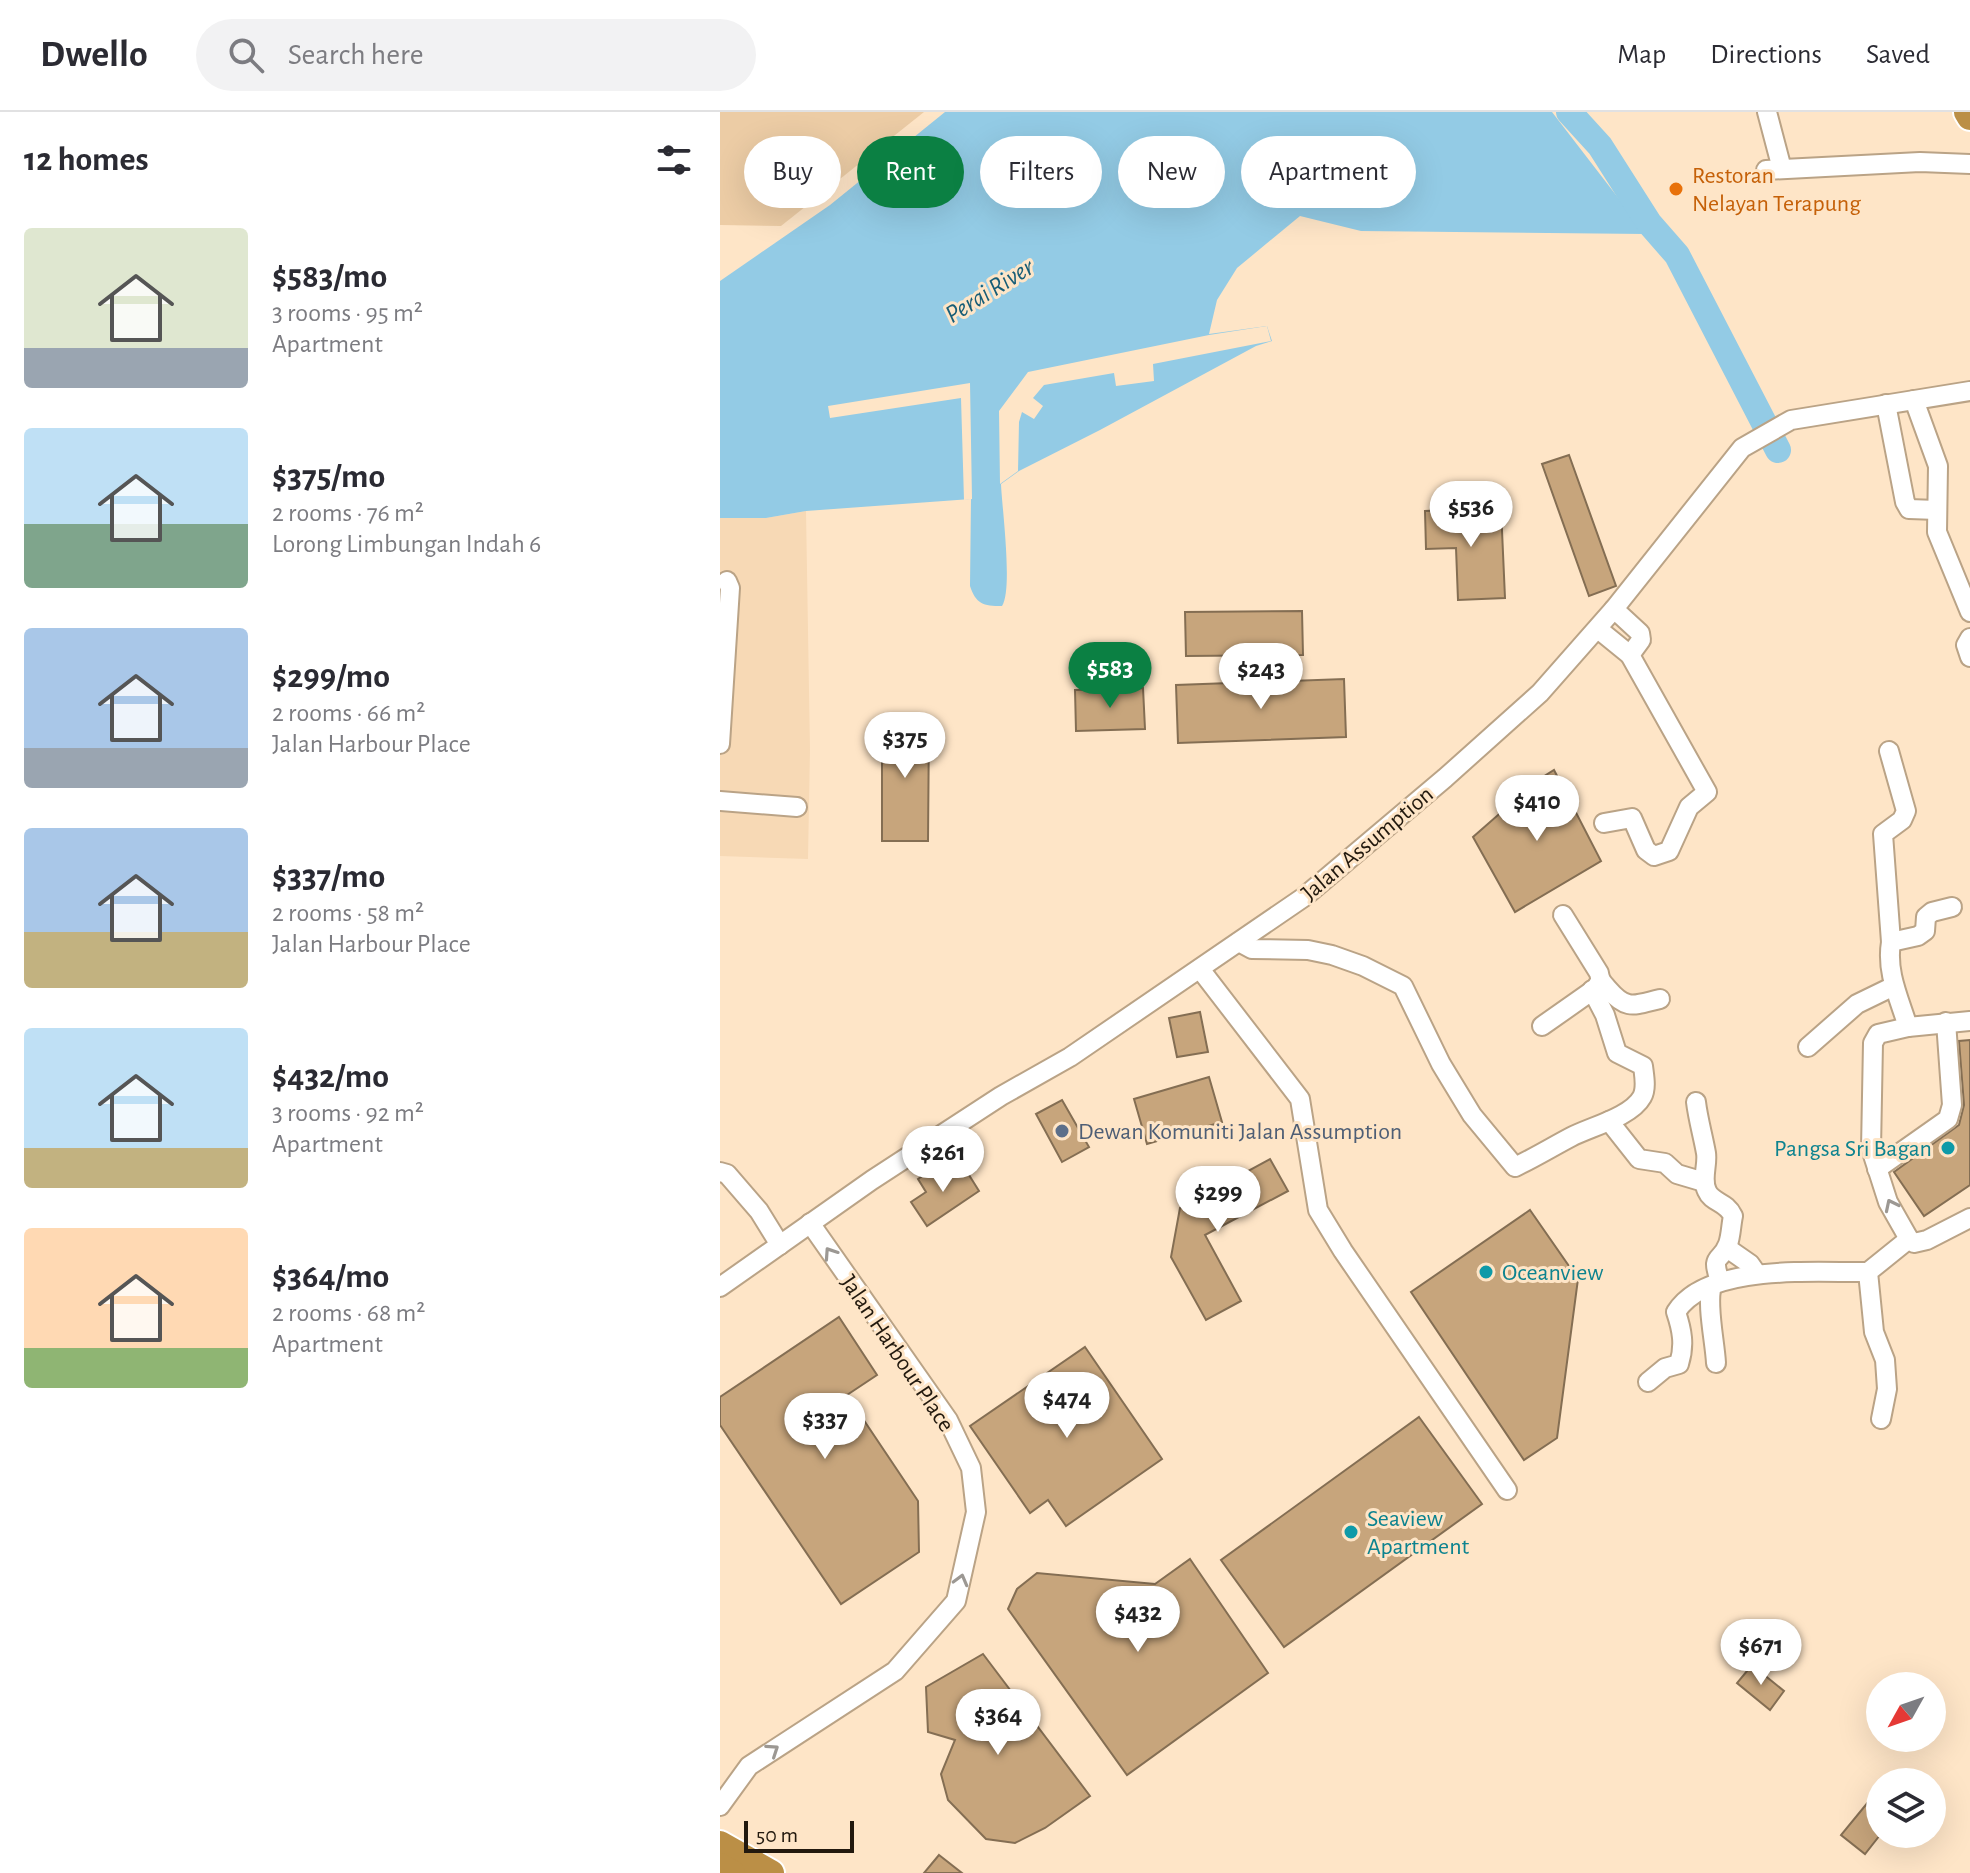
<!DOCTYPE html>
<meta charset="utf-8">
<style>
body{margin:0;font-family:"Alegreya Sans",sans-serif;background:#f2f2f3;color:#2b2b33;height:100vh;display:flex;flex-direction:column;font-size:30px;white-space:nowrap}
*{box-sizing:border-box;margin:0}
p{font-size:26px;color:#7c7c81}
.icon{flex:none;width:44px;height:44px;fill:none;stroke:currentColor;stroke-width:2;stroke-linecap:round;stroke-linejoin:round}
.map{position:relative;flex:1;overflow:hidden}
.sheet{display:flex;flex-direction:column;background:#fff;width:720px}
.sheet>*{flex:none}
.guide{position:absolute;left:24px;top:24px;width:760px;height:72px;display:flex;gap:16px}
.needle{width:52px;rotate:230deg}
.buttons{position:absolute;left:1146px;top:1560px;display:grid;gap:16px}
.buttons a{display:grid;place-items:center;width:80px;height:80px;border-radius:50%;background:#fff;box-shadow:0 8px 32px #0002;font-size:40px}
.scale{position:absolute;left:24px;bottom:20px;width:110px;box-sizing:border-box;padding-left:8px;border:4px solid #22190e;border-top:0;font-size:22px;line-height:28px;white-space:nowrap;color:#22190e;-webkit-text-stroke:6px #fee5c7;paint-order:stroke}
.price{position:absolute;translate:-50% -68px;padding:0 18px;border-radius:28px;background:#fff;color:#222;font-size:26px;line-height:52px;filter:drop-shadow(0 2px 4px #0008)}
.price::after{content:'';position:absolute;left:50%;top:48px;width:24px;height:18px;margin-left:-12px;background:inherit;clip-path:polygon(0 0,100% 0,50% 100%)}
.price.current{background:#0b8043;color:#fff}
ul{padding:0;list-style:none}
li{display:flex;align-items:center;gap:24px;height:200px;padding:0 24px}
li span{display:grid;place-items:center;flex:none;width:224px;height:160px;border-radius:8px;color:#555}
li>.icon{margin-inline-start:auto}
span .icon{width:96px;height:96px;fill:#fffc;stroke-width:1}
li b{font-size:34px}
h2{display:flex;justify-content:space-between;align-items:center;height:96px;padding:0 24px;font-size:34px}
.pill{padding:0 28px;border-radius:36px;background:#fff;box-shadow:0 8px 32px #0002;font-size:28px;line-height:72px}
.pill.current{background:#0b8043;color:#fff}
header{display:flex;align-items:center;gap:48px;box-sizing:border-box;height:112px;padding:0 40px;background:#fff;border-bottom:2px solid #e1e1e2}
header strong{font-size:38px}
nav{display:flex;gap:44px;margin-inline-start:auto;font-size:28px}
.search{width:560px;height:72px;background:#f2f2f3;display:flex;align-items:center;gap:20px;box-sizing:border-box;padding:0 28px;border-radius:44px;color:#7c7c81;font-size:30px}
main{display:flex;flex:1;min-height:0}
.map>svg:first-child{display:block}
.built{fill:#f7d9b5}
.green{fill:#eccca5}
.water{fill:#93cbe5}
.pier{fill:#fee5c7}
.lines{fill:none;stroke-linecap:round;stroke-linejoin:round}
.river{stroke:#93cbe5;stroke-width:26}
.building{fill:#c7a57c;stroke:#846e53;stroke-width:2}
.minor-casing{stroke:#baa386;stroke-width:22}
.highway-casing{stroke:#fff;stroke-width:30}
.minor{stroke:#fff;stroke-width:18}
.highway{stroke:#bb8f46;stroke-width:26}
.oneway{stroke:#9c9893}
.food-dot{fill:#e8710a;stroke:#fee5c7;stroke-width:3}
.service-dot{fill:#5c6f8a;stroke:#fee5c7;stroke-width:3}
.culture-dot{fill:#0f9aa8;stroke:#fee5c7;stroke-width:3}
.labels{text-anchor:middle;stroke-width:6;stroke-linejoin:round;paint-order:stroke}
.food-label{font-size:24px;fill:#c56008;stroke:#fee5c7;text-anchor:start}
.street-label{font-size:24px;fill:#22190e;stroke:#fee5c7}
.service-label{font-size:24px;fill:#4e5e75;stroke:#fee5c7;text-anchor:start}
.culture-label{font-size:24px;fill:#0d838f;stroke:#fee5c7;text-anchor:start}
.water-label{font-size:26px;font-style:italic;fill:#175d77;stroke:#fee5c7}
</style>
<header>
<strong>Dwello</strong>
<div class="search"><svg class="icon" aria-label="search" viewBox="0 0 24 24"><circle cx="10" cy="10" r="6"/><path d="M15 15l6 6"/></svg>Search here</div>
<nav><a>Map</a><a>Directions</a><a>Saved</a></nav>
</header>
<main>
<section class="sheet">
<h2>12 homes<svg class="icon" aria-label="filters" viewBox="0 0 24 24"><path d="M4 7h16M4 17h16"/><circle cx="9" cy="7" r="2"/><circle cx="15" cy="17" r="2"/></svg></h2>
<ul>
<li><span style="background:linear-gradient(#dfe7d0 75%,#9aa5b1 0)"><svg class="icon" aria-label="home" viewBox="0 0 24 24"><path d="M3 11l9-7 9 7M6 9v11h12V9"/></svg></span><div><b>$583/mo</b><p>3 rooms · 95 m²</p><p>Apartment</p></div></li>
<li><span style="background:linear-gradient(#bfe0f5 60%,#7fa58c 0)"><svg class="icon" aria-label="home" viewBox="0 0 24 24"><path d="M3 11l9-7 9 7M6 9v11h12V9"/></svg></span><div><b>$375/mo</b><p>2 rooms · 76 m²</p><p>Lorong Limbungan Indah 6</p></div></li>
<li><span style="background:linear-gradient(#a9c7e8 75%,#9aa5b1 0)"><svg class="icon" aria-label="home" viewBox="0 0 24 24"><path d="M3 11l9-7 9 7M6 9v11h12V9"/></svg></span><div><b>$299/mo</b><p>2 rooms · 66 m²</p><p>Jalan Harbour Place</p></div></li>
<li><span style="background:linear-gradient(#a9c7e8 65%,#c2b280 0)"><svg class="icon" aria-label="home" viewBox="0 0 24 24"><path d="M3 11l9-7 9 7M6 9v11h12V9"/></svg></span><div><b>$337/mo</b><p>2 rooms · 58 m²</p><p>Jalan Harbour Place</p></div></li>
<li><span style="background:linear-gradient(#bfe0f5 75%,#c2b280 0)"><svg class="icon" aria-label="home" viewBox="0 0 24 24"><path d="M3 11l9-7 9 7M6 9v11h12V9"/></svg></span><div><b>$432/mo</b><p>3 rooms · 92 m²</p><p>Apartment</p></div></li>
<li><span style="background:linear-gradient(#ffd9b3 75%,#8fb573 0)"><svg class="icon" aria-label="home" viewBox="0 0 24 24"><path d="M3 11l9-7 9 7M6 9v11h12V9"/></svg></span><div><b>$364/mo</b><p>2 rooms · 68 m²</p><p>Apartment</p></div></li>
</ul>
</section>
<div class="map">
<svg width="1250" height="1761" viewBox="0 0 1250 1761">
<rect width="100%" height="100%" fill="#fee5c7"/>
<!-- built -->
<path class="built" d="M 86,399 L 90,638 L 88,747 L 0,744 L 0,406 L 46,406 Z"/>
<!-- green -->
<path class="green" d="M 0,0 L 204,0 L 61,114 L 0,113 Z"/>
<!-- water -->
<path class="water" d="M 225,0 L 832,0 L 926,122 L 641,119 L 580,104 L 517,156 L 497,188 L 489,222 L 547,214 L 552,229 L 536,234 L 380,318 L 299,359 L 281,372 C 282,396 293,478 282,494 C 263,494 256,492 250,474 L 251,387 L 86,399 L 46,406 L 0,406 L 0,169 L 110,93 Z"/>
<!-- pier -->
<g class="pier">
<path d="M 547,214 L 551,229 L 433,252 L 434,269 L 396,274 L 394,261 L 324,273 L 313,286 L 323,294 L 314,307 L 302,300 L 299,310 L 298,359 L 280,372 L 279,299 L 308,260 L 489,223 Z"/>
<path d="M 250,271 L 252,387 L 244,388 L 241,286 L 110,306 L 108,294 Z"/>
</g>
<g class="lines">
<!-- river -->
<path class="river" d="M 849,0 L 880,34 L 929,111 L 957,143 L 1058,338"/>
</g>
<!-- building -->
<g class="building">
<path d="M 849,343 L 896,474 L 869,484 L 822,352 Z"/>
<path d="M 781,396 L 785,486 L 738,488 L 736,436 L 706,437 L 705,399 Z"/>
<path d="M 582,499 L 583,543 L 466,544 L 465,500 Z"/>
<path d="M 624,567 L 626,625 L 458,631 L 456,573 Z"/>
<path d="M 423,576 L 425,617 L 356,619 L 355,578 Z"/>
<path d="M 162,607 L 209,608 L 208,729 L 162,729 Z"/>
<path d="M 834,658 L 881,749 L 795,800 L 753,725 L 818,668 Z"/>
<path d="M 480,900 L 488,940 L 457,945 L 449,906 Z"/>
<path d="M 1250,928 L 1250,1073 L 1204,1104 L 1174,1060 L 1239,1013 L 1244,993 L 1239,929 Z"/>
<path d="M 489,965 L 502,1010 L 427,1032 L 414,987 Z"/>
<path d="M 342,988 L 369,1035 L 342,1050 L 316,1002 Z"/>
<path d="M 550,1047 L 568,1079 L 485,1123 L 521,1189 L 486,1208 L 451,1145 L 460,1096 Z"/>
<path d="M 244,1055 L 259,1079 L 207,1114 L 191,1090 L 206,1080 L 198,1067 L 214,1056 L 223,1069 Z"/>
<path d="M 810,1098 L 858,1167 L 837,1326 L 804,1348 L 691,1180 Z"/>
<path d="M 119,1205 L 157,1263 L 127,1283 L 198,1389 L 199,1440 L 121,1492 L 0,1313 L 0,1285 Z"/>
<path d="M 365,1235 L 442,1347 L 346,1414 L 328,1388 L 310,1401 L 250,1314 Z"/>
<path d="M 699,1305 L 762,1392 L 564,1535 L 501,1448 Z"/>
<path d="M 470,1447 L 548,1561 L 407,1663 L 288,1497 L 297,1477 L 317,1461 L 435,1472 Z"/>
<path d="M 263,1542 L 370,1684 L 325,1716 L 295,1731 L 266,1727 L 228,1688 L 221,1662 L 235,1628 L 208,1620 L 206,1575 Z"/>
<path d="M 1032,1553 L 1064,1579 L 1050,1598 L 1017,1571 Z"/>
<path d="M 1149,1689 L 1160,1698 L 1160,1723 L 1145,1742 L 1121,1723 Z"/>
<path d="M 219,1743 L 242,1761 L 204,1761 Z"/>
</g>
<g class="lines">
<defs>
<g id="minor">
<path d="M 1047,0 L 1062,57"/>
<path d="M 1046,58 L 1200,50 L 1250,52"/>
<path d="M 1194,288 L 1218,354 L 1217,420 L 1250,500"/>
<path d="M 1166,292 L 1185,390 L 1189,397 L 1217,398"/>
<path d="M 894,497 L 920,521 L 921,528 L 910,543"/>
<path d="M 878,517 L 910,543 L 987,680 L 969,695 L 949,739 L 934,744 L 926,738 L 912,706 L 884,711"/>
<path d="M 1250,526 L 1246,533 L 1250,545"/>
<path d="M 0,632 L 10,476 L 7,469"/>
<path d="M 1169,639 L 1186,699 L 1182,708 L 1163,722 L 1171,830 C 1166,860 1179,886 1188,915"/>
<path d="M 0,689 L 77,695"/>
<path d="M 843,803 L 879,861 C 880,869 883,871 888,877 C 907,899 914,893 940,887"/>
<path d="M 519,830 L 532,837 L 588,838 L 612,843 L 643,854 L 683,874 L 721,952 L 752,1003 L 795,1055 C 814,1046 832,1035 851,1025 C 870,1015 911,1005 922,985 C 927,976 924,963 923,954 L 897,941 L 885,903 L 872,878"/>
<path d="M 1171,830 L 1198,824 L 1205,819 L 1206,805 L 1212,800 L 1232,795"/>
<path d="M 480,857 L 580,987 L 598,1098 L 623,1139 L 787,1378"/>
<path d="M 1250,909 L 1188,915 L 1158,922 L 1153,931 L 1151,1037 L 1168,1090 L 1189,1127 L 1194,1131 L 1207,1128 L 1250,1106"/>
<path d="M 822,914 L 876,876 L 879,871"/>
<path d="M 1088,935 L 1137,892 L 1174,874"/>
<path d="M 976,990 C 978,1007 983,1024 986,1041 C 988,1053 981,1067 987,1079 C 992,1091 1006,1089 1013,1104 C 1011,1113 1011,1124 1008,1132 C 1001,1151 990,1141 1000,1169"/>
<path d="M 889,1009 L 919,1047 L 945,1051 L 957,1062 L 984,1070"/>
<path d="M 1157,1057 L 1228,1007 L 1232,993 L 1226,910"/>
<path d="M 0,1060 L 7,1062 L 39,1099 L 60,1133"/>
<path d="M 1007,1136 L 1030,1152 L 1037,1162"/>
<path d="M 992,1174 C 986,1191 995,1230 996,1251"/>
<path d="M 0,1175 L 152,1068 L 281,984 L 350,945 L 584,785 L 725,666 L 820,581 L 894,497 L 1022,336 L 1071,308 L 1250,279"/>
<path d="M 928,1270 L 945,1256 L 959,1252 C 965,1233 962,1218 956,1200 C 987,1151 1095,1161 1148,1160"/>
<path d="M 1161,1307 L 1167,1277 L 1165,1248 L 1154,1220 L 1148,1160 L 1189,1127"/>
<path d="M 0,1694 L 29,1654 L 175,1559 L 236,1489 L 256,1400 L 251,1356 L 228,1308 L 90,1111"/>
</g>
<g id="highway">
<path d="M 1247,0 L 1250,5"/>
<path d="M 0,1732 L 51,1761"/>
<path d="M 0,1754 L 12,1761"/>
</g>
</defs>
<!-- minor casing -->
<use href="#minor" class="minor-casing"/>
<!-- highway casing -->
<use href="#highway" class="highway-casing"/>
<!-- minor -->
<use href="#minor" class="minor"/>
<!-- highway -->
<use href="#highway" class="highway"/>
</g>
<!-- one-way arrows -->
<defs><path id="oneway-chevron" d="M-2-3.5L2.5 0L-2 3.5" fill="none" stroke-width="1.6" stroke-linecap="round" stroke-linejoin="round" transform="scale(2)"/></defs>
<g class="oneway">
<use href="#oneway-chevron" transform="translate(1171 1093) rotate(-116)"/>
<use href="#oneway-chevron" transform="translate(110 1141) rotate(-124)"/>
<use href="#oneway-chevron" transform="translate(241 1468) rotate(-75)"/>
<use href="#oneway-chevron" transform="translate(53 1638) rotate(-34)"/>
</g>
<!-- markers -->
<circle class="food-dot" cx="956" cy="77" r="8"/>
<circle class="service-dot" cx="342" cy="1019" r="8"/>
<g class="culture-dot">
<circle cx="1228" cy="1036" r="8"/>
<circle cx="766" cy="1160" r="8"/>
<circle cx="631" cy="1420" r="8"/>
</g>
<g class="labels">
<!-- food labels -->
<g class="food-label">
<text x="972" y="71">Restoran<tspan x="972" dy="28">Nelayan Terapung</tspan></text>
</g>
<!-- street labels -->
<g class="street-label">
<text transform="translate(647 731) rotate(-40)" y="8">Jalan Assumption</text>
<text transform="translate(178 1241) rotate(56)" y="8">Jalan Harbour Place</text>
</g>
<!-- service labels -->
<g class="service-label">
<text x="358" y="1027">Dewan Komuniti Jalan Assumption</text>
</g>
<!-- culture labels -->
<g class="culture-label">
<text x="1212" y="1044" text-anchor="end">Pangsa Sri Bagan</text>
<text x="782" y="1168">Oceanview</text>
<text x="647" y="1414">Seaview<tspan x="647" dy="28">Apartment</tspan></text>
</g>
<!-- water labels -->
<g class="water-label">
<text transform="translate(269 178) rotate(-32)" y="9">Perai River</text>
</g>
</g>
</svg>
<div class="buttons">
<a><svg class="needle" viewBox="-14 -14 28 28"><path d="M0-13l5 13h-10z" fill="#e53935"/><path d="M0 13l5-13h-10z" fill="#7c7c81"/></svg></a>
<a><svg class="icon" aria-label="layers" viewBox="0 0 24 24"><path d="M12 4l9 5-9 5-9-5zM3 14l9 5 9-5"/></svg></a>
</div>
<div class="scale">50 m</div>
<b class="price" style="left:751px;top:437px">$536</b>
<b class="price current" style="left:390px;top:598px">$583</b>
<b class="price" style="left:541px;top:599px">$243</b>
<b class="price" style="left:185px;top:668px">$375</b>
<b class="price" style="left:817px;top:731px">$410</b>
<b class="price" style="left:223px;top:1082px">$261</b>
<b class="price" style="left:498px;top:1122px">$299</b>
<b class="price" style="left:347px;top:1328px">$474</b>
<b class="price" style="left:105px;top:1349px">$337</b>
<b class="price" style="left:418px;top:1542px">$432</b>
<b class="price" style="left:1041px;top:1575px">$671</b>
<b class="price" style="left:278px;top:1645px">$364</b>
<div class="guide">
<a class="pill">Buy</a>
<a class="pill current">Rent</a>
<a class="pill">Filters</a>
<a class="pill">New</a>
<a class="pill">Apartment</a>
</div>
</div>
</main>
